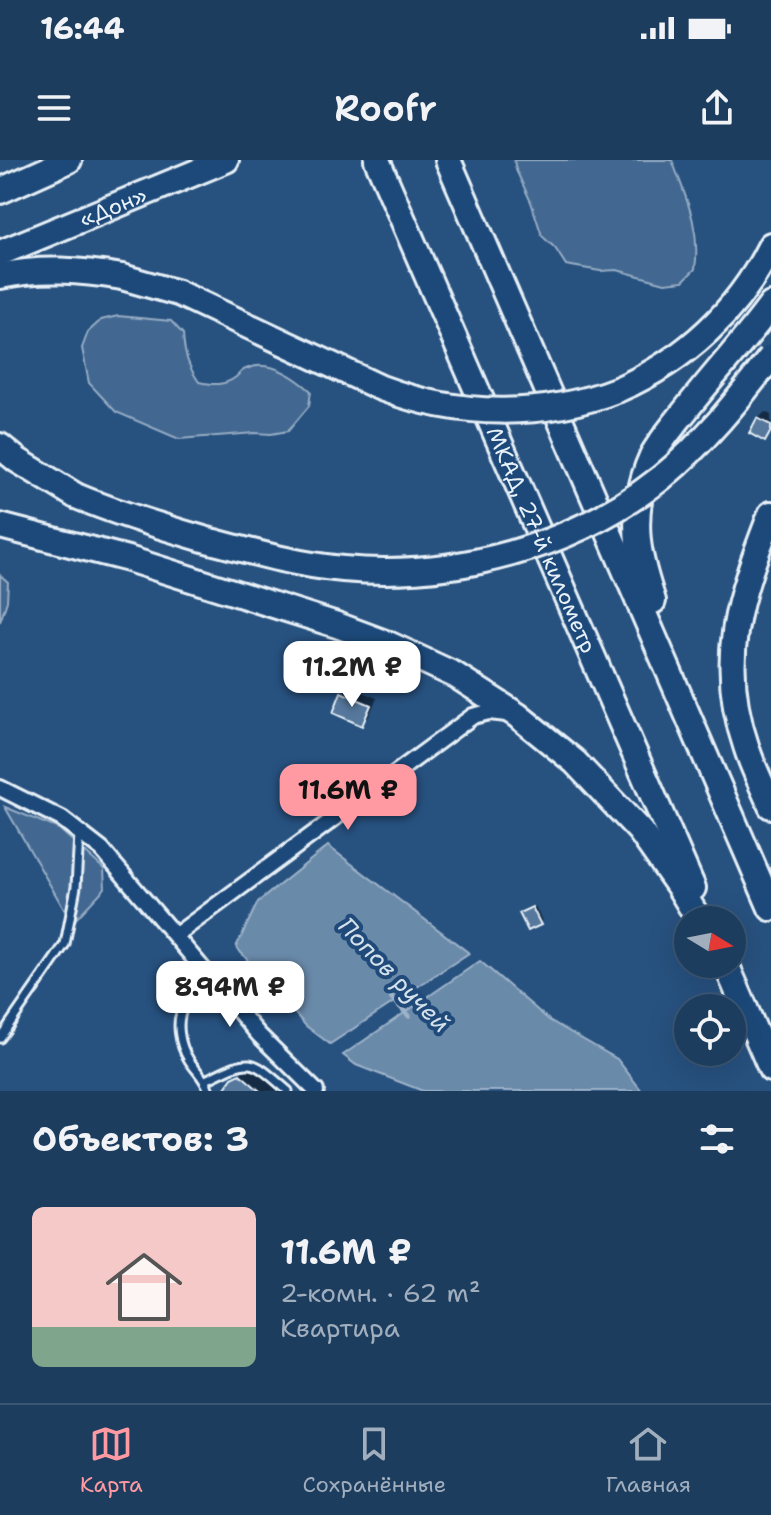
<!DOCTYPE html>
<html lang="ru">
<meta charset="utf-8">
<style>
body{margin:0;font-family:"Shantell Sans",sans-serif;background:#2a4868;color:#f1f3f6;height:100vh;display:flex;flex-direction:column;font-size:30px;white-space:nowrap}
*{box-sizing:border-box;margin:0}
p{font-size:26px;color:#a0aebd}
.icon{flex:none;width:44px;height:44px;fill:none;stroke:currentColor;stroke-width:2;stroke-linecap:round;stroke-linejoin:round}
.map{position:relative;height:931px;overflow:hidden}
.drawer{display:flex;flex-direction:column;background:#1d3d5f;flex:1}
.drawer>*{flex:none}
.needle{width:52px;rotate:100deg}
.fabs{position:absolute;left:674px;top:746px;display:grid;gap:16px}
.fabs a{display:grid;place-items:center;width:72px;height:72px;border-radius:50%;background:#1d3d5f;box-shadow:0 8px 32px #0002,0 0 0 2px #3b5674;font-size:40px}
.price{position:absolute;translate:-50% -68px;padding:0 18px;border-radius:16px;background:#fff;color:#222;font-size:26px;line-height:52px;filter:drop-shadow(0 2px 4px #0008)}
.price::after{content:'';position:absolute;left:50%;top:48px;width:24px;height:18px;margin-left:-12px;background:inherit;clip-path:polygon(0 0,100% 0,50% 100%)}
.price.current{background:#ff9aa2;color:#111}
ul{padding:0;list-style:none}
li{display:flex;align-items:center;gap:24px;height:200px;padding:0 32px}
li+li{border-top:2px solid #3b5674}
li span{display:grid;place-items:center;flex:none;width:224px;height:160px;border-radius:12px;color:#555}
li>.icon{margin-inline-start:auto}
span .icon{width:96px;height:96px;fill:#fffc;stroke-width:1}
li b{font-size:34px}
h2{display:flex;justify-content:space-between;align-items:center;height:96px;padding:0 32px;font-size:34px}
.status{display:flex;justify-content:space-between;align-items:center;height:56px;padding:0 40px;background:#1d3d5f;direction:ltr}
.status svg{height:22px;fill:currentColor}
header{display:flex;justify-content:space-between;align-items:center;height:104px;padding:0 32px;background:#1d3d5f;font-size:36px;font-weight:600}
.menu{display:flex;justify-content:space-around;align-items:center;height:112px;border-top:2px solid #3b5674;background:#1d3d5f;font-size:22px;color:#a0aebd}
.menu a{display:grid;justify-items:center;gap:4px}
.menu .current{color:#ff9aa2}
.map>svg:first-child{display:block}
.green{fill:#436891;stroke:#96acc4;stroke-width:2}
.water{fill:#6b8aaa;stroke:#9db3c9;stroke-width:2}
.shadow{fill:#0007}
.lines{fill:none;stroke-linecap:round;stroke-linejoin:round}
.stream{stroke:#9db3c9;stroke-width:5}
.building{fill:#57789d;stroke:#e8f1f8;stroke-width:2}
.service-casing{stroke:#e8f1f8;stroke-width:13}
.minor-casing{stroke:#e8f1f8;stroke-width:20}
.primary-casing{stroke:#e8f1f8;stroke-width:30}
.trunk-casing{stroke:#e8f1f8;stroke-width:30}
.service{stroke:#1f4a7a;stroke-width:7}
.minor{stroke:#1f4a7a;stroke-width:14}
.primary{stroke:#1f4a7a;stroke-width:24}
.trunk{stroke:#1f4a7a;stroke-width:24}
.primary-bridge-casing{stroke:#e8f1f8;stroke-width:30;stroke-linecap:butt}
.trunk-bridge-casing{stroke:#e8f1f8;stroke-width:30;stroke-linecap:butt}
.primary-bridge{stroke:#1f4a7a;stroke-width:24}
.trunk-bridge{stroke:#1f4a7a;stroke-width:24}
.labels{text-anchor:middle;stroke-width:8;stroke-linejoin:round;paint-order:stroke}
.street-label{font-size:22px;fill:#e8f1f8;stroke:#1f4a7a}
.water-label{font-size:24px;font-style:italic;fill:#d5e2ec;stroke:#1f4a7a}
</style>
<div class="status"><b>16:44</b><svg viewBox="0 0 49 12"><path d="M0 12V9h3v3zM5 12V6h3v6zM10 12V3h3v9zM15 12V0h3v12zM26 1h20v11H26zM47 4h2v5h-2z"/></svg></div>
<header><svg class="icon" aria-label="menu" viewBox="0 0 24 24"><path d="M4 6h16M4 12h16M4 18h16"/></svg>Roofr<svg class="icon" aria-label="share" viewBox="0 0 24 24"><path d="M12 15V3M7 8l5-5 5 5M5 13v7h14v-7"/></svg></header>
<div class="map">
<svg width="771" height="931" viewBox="0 0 771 931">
<rect width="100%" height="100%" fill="#27517f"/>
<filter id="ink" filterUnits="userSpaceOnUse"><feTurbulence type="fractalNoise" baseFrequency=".0125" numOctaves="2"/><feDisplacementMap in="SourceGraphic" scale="16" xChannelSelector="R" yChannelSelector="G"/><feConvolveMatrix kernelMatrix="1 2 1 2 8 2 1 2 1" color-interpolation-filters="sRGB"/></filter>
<g filter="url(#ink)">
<!-- green -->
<g class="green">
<path d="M 514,0 L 672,0 C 686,38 701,68 695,109 L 683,121 L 665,123 L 617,110 L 600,111 L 566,105 L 555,88 L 542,76 L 531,42 L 516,10 Z"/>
<path d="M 118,156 L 171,161 L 183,174 C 184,194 188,206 199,222 C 213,225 224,226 236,217 C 239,214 242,210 246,209 C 269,198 295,217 311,231 L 309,246 L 288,271 L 271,274 L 255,273 L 179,279 L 116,252 L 89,223 L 82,188 L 88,172 L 101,160 Z"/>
<path d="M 0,415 L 8,422 L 7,441 L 0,462 Z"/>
<path d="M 5,647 L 59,669 L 104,709 L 105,728 L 72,763 Z"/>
</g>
<!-- water -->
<g class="water">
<path d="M 328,686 L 469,793 L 330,884 L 306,866 L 236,787 L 258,742 Z"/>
<path d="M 480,801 L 549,860 L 617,899 L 642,931 L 423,931 L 356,905 L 343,895 Z"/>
</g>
<!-- shadow -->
<g class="shadow">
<path d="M 765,252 L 771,255 L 771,274 L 765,280 L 758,259 Z"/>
<path d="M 350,527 L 377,538 L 369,556 L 362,563 L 343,533 Z"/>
<path d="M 535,746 L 542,761 L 539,763 L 524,751 Z"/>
<path d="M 256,901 L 291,931 L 225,931 L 249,904 Z"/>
</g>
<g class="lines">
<!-- stream -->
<path class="stream" d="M 391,837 L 409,856"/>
</g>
<!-- building -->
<g class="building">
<path d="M 757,258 L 771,265 L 771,271 L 765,282 L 749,273 Z"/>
<path d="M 341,532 L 371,545 L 362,566 L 333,553 Z"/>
<path d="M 532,747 L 541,765 L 528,771 L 519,753 Z"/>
<path d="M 240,914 L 260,931 L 223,931 L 232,918 Z"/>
</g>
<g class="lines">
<defs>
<g id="service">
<path d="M 0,878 L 65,784 L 76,727 L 79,674"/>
<path d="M 206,920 C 252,897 249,897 288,931"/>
<path d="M 209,931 C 205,918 196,911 189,900 C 180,886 174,860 185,845 C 191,836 203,827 212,819"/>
</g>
<g id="minor">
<path d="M 0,628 L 62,659 L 102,690 L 259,875 L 316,931"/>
<path d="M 176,775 L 473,556 L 489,552 L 507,554"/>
</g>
<g id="primary">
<path d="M 0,286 L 17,300 L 76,336"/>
<path d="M 771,354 C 739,437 716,500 747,589 C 753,608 763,627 771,646"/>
</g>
<g id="trunk">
<path id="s1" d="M 377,0 L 693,728"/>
<path d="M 448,0 L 771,748"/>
<path d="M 0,31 L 69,0"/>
<path id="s2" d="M 0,93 L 226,0"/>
<path d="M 0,116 C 41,107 81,110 122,117"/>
<path d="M 619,229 C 686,200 739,150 771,85"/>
<path d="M 0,366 L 128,399 L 337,465 L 388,484 L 455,515 L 517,555 L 575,602 L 640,671 L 678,725 L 699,760"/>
<path d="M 653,441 C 647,422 640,402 638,381 C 635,353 640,322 652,296 C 661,280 674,265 685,251 C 713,215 744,182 771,145"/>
<path d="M 726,804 L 771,909"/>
</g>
</defs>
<!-- service casing -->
<use href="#service" class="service-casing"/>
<!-- minor casing -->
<use href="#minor" class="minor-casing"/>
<!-- primary casing -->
<use href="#primary" class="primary-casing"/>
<!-- trunk casing -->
<use href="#trunk" class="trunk-casing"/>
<!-- service -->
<use href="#service" class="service"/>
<!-- minor -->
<use href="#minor" class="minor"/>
<!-- primary -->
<use href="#primary" class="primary"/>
<!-- trunk -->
<use href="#trunk" class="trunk"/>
<defs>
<path id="primary-bridge" d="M 76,336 C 119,354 162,367 207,380 C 252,392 297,405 343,409 C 454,419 573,388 661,318 C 703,284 738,240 771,197"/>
<path id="trunk-bridge" d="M 122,117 L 178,133 L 381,228 C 459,257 542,259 619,229"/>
</defs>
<!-- primary-bridge casing -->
<use href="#primary-bridge" class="primary-bridge-casing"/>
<!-- trunk-bridge casing -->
<use href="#trunk-bridge" class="trunk-bridge-casing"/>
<!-- primary-bridge -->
<use href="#primary-bridge" class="primary-bridge"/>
<!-- trunk-bridge -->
<use href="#trunk-bridge" class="trunk-bridge"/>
</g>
</g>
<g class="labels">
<!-- street labels -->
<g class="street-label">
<text dy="8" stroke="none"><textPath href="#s2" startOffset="122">«Дон»</textPath></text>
<text dy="8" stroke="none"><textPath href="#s1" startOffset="414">МКАД, 27-й километр</textPath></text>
</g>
<!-- water labels -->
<g class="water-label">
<text transform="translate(394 815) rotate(46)" y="8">Попов ручей</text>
</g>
</g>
</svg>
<div class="fabs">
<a><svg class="needle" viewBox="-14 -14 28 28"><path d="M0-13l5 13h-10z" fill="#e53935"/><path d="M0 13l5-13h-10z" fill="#a0aebd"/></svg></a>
<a><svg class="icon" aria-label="locate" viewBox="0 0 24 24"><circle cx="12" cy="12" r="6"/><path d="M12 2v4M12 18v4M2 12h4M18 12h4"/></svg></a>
</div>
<b class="price" style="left:352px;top:549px">11.2M ₽</b>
<b class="price current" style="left:348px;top:672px">11.6M ₽</b>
<b class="price" style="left:230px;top:869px">8.94M ₽</b>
</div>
<section class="drawer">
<h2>Объектов: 3<svg class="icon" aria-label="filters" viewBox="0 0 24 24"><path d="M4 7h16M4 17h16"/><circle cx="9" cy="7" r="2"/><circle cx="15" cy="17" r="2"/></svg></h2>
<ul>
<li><span style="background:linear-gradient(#f6c9c9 75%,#7fa58c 0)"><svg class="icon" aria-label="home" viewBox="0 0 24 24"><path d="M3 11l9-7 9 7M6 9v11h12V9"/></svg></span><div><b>11.6M ₽</b><p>2-комн. · 62 m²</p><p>Квартира</p></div></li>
</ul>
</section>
<nav class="menu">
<a class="current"><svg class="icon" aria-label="map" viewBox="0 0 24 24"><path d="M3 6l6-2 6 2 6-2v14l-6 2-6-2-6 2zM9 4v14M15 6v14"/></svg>Карта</a>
<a><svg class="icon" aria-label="saved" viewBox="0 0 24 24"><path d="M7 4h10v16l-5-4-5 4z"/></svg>Сохранённые</a>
<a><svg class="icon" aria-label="home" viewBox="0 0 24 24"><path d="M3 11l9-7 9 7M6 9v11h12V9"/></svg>Главная</a>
</nav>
